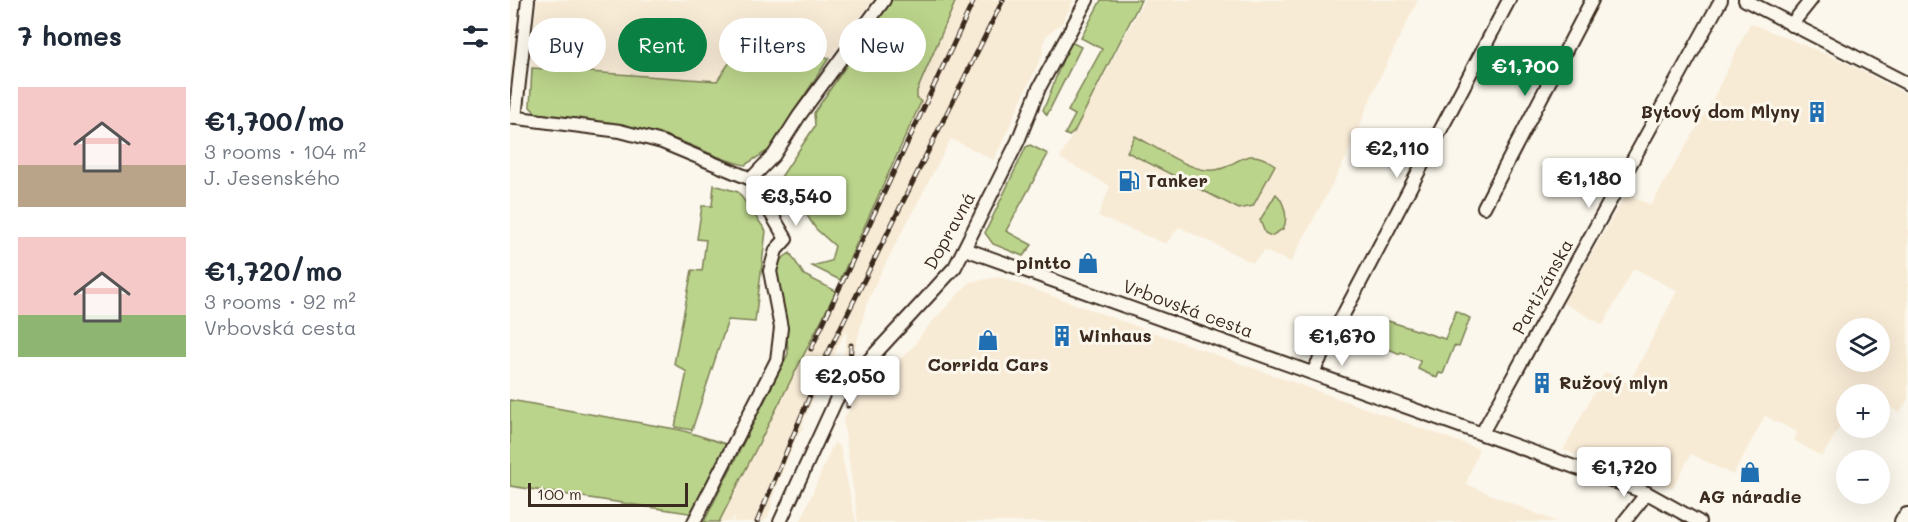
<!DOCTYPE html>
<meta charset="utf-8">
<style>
body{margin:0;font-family:Mali,sans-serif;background:#f6f6f7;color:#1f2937;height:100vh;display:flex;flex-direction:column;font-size:22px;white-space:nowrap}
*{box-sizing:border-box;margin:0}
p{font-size:20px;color:#747a83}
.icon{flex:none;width:33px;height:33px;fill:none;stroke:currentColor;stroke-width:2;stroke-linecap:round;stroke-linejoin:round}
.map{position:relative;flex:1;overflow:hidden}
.panel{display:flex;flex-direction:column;background:#fff;width:510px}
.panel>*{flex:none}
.hud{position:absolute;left:18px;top:18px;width:570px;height:54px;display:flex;gap:12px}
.fabs{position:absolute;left:1326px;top:318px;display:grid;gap:12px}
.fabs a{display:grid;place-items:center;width:54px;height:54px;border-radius:50%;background:#fff;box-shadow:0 6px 24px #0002;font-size:30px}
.scale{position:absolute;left:18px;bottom:15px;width:160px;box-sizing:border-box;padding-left:6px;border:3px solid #3b2a1e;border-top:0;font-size:16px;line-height:21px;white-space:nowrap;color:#3b2a1e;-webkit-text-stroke:4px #fbf7ec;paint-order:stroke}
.price{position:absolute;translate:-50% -51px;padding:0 14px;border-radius:6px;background:#fff;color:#222;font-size:20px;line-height:39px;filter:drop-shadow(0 2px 3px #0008)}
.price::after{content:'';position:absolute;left:50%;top:36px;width:18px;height:14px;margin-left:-9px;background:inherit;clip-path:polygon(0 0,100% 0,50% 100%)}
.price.current{background:#0b8043;color:#fff}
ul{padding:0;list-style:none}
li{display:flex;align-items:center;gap:18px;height:150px;padding:0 18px}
li span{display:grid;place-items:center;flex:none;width:168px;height:120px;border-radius:0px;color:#555}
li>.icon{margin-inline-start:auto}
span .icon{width:72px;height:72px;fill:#fffc;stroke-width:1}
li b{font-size:26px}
h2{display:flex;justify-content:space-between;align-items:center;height:72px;padding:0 18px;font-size:26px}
.chip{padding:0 21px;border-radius:27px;background:#fff;box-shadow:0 6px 24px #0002;font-size:21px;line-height:54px}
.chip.current{background:#0b8043;color:#fff}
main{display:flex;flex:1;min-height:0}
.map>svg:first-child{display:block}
.built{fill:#f8ebd6;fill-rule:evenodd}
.green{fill:#bbd48b;stroke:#7b7f54;stroke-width:1.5}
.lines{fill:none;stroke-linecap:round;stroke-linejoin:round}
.minor-casing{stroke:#3b2a1e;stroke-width:16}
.primary-casing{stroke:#3b2a1e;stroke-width:24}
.minor{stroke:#fbf7ec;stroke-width:12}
.primary{stroke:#fbf7ec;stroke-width:20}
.rail-casing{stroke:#3b2a1e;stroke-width:5}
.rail{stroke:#fbf7ec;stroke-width:3;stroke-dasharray:9;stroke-linecap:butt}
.labels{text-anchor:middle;stroke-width:6;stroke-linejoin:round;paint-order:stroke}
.poi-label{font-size:18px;font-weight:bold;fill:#3b2a1e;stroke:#fbf7ec;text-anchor:start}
.street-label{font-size:18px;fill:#3b2a1e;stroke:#fbf7ec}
</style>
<main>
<section class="panel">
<h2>7 homes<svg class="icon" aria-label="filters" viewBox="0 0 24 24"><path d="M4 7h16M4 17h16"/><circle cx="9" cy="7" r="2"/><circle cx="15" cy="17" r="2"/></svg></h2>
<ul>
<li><span style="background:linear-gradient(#f6c9c9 65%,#b9a48a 0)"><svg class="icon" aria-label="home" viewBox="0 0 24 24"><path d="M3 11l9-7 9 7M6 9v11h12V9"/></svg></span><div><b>€1,700/mo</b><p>3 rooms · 104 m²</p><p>J. Jesenského</p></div></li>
<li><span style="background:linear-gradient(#f6c9c9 65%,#8fb573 0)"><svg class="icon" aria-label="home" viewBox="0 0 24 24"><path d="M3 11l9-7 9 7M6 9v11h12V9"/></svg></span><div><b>€1,720/mo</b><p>3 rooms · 92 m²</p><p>Vrbovská cesta</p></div></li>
</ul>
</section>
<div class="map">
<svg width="1398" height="522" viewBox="0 0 1398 522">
<rect width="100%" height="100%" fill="#fbf7ec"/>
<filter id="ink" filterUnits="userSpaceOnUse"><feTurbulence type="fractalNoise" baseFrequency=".0167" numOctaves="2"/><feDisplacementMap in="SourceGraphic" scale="12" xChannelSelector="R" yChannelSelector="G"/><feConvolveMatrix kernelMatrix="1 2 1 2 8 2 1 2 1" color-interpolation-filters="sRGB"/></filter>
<g filter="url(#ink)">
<!-- built -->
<g class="built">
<path d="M 27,0 L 363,0 L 321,57 L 226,52 L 207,81 L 21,67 Z"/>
<path d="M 446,0 L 564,0 L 552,23 L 540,32 L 534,40 L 533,53 L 484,160 L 441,139 L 368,278 L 356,306 L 343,357 L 332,375 L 337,333 L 334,333 L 292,424 L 294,427 L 287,435 L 261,501 L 262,505 L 258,517 L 253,522 L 223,522 L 225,515 L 221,522 L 209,522 L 326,291 L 399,132 L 407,91 Z"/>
<path d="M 634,0 L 908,0 L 866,86 L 837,156 L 781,262 L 754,251 L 743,263 L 669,227 L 656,244 L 588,216 L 600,186 L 550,158 Z"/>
<path d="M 1240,23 L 1335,62 L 1398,95 L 1398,399 L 1390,413 L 1370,401 L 1370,394 L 1359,394 L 1351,390 L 1349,394 L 1336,394 L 1336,415 L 1312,457 L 1284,440 L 1287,432 L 1255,416 L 1223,475 L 1181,454 L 1163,488 L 1053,450 L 1095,372 L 1119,383 L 1167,291 L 1124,268 L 1093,325 L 1053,303 L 1116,194 L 1141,205 L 1200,105 ZM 1336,328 L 1370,328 L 1370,362 L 1336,362 Z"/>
<path d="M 489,277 L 969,449 L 956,484 L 1047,522 L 348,522 L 333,420 L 345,400 L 403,347 L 417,327 L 460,282 Z"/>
<path d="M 324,442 L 330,447 L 346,522 L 290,522 Z"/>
</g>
<!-- green -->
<g class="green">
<path d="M 381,0 L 446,0 L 407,91 L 407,98 L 411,102 L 330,280 L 302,266 L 321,261 L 325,246 L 306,229 L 271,177 L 305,126 L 304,113 Z"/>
<path d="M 591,0 L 631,0 L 564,132 L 559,136 L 555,134 L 565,115 L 558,111 L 592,49 L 571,38 Z"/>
<path d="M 561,42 L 571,47 L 537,115 L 533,110 C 544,87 549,64 561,42 Z"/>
<path d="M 226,53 L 319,58 L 259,150 L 235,165 C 208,160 184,144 158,137 C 114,125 70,119 26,113 L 20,107 L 22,68 L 207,81 Z"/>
<path d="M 625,136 C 644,146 677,169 697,170 C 727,173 731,141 765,165 L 743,206 L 729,209 L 617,152 Z"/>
<path d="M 520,145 L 538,154 L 496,231 L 522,245 L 513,256 L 483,244 L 475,233 L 516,147 Z"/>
<path d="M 204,185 L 228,192 L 256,231 L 245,322 L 218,320 L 182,430 L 165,427 L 177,372 L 164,364 L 182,270 L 192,271 L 196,240 L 187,239 L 192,206 L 202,206 Z"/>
<path d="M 766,194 C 774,201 779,219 773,229 L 761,236 L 755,233 L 750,220 Z"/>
<path d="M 280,253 L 294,275 L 326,291 L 209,522 L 194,522 L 278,354 L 276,317 L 266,276 L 270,260 Z"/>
<path d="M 946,311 L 960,318 L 949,347 L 944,346 L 933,374 L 929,373 L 927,378 L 908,369 L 910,361 L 891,352 L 890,354 L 865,343 L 878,321 L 935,339 Z"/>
<path d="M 0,400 L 171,430 L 219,445 L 185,514 L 0,486 Z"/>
</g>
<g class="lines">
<defs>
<g id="minor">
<path d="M 1235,0 L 1398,84"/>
<path d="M 1281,25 L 1301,0"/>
<path d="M 0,117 L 110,131 L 152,142 L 241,179 L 276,239 L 266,250 L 260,271 L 271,328 L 267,360 L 184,522"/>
<path d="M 5,118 L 18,0"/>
<path d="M 241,179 L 264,155 L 289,116 L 374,0"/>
<path d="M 974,207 L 1082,0"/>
<path d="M 455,249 L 1137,493 L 1189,522"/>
<path d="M 803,372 L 999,0"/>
<path d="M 972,433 L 1211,0"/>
<path d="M 270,522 L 326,400 L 337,384 L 445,267 L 508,141 L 529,88 L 577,0"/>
<path d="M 1114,522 L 1137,493"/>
</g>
<path id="primary" d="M 1395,522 L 1398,518"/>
</defs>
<!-- minor casing -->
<use href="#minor" class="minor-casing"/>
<!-- primary casing -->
<use href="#primary" class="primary-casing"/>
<!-- minor -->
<use href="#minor" class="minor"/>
<!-- primary -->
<use href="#primary" class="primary"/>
<defs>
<g id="rail">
<path d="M 301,349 L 464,0"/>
<path d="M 338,406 L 341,345"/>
<path d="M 247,522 L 316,357 L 493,0"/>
</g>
</defs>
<!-- rail casing -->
<use href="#rail" class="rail-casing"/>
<!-- rail -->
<use href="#rail" class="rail"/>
</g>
</g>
<!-- icons -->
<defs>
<symbol id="building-bare" viewBox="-9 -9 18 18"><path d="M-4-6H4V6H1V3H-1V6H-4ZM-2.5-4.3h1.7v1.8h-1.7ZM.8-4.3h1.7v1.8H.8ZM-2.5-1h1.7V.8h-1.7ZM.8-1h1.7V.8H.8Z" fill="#1f6fb2" stroke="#fbf7ec" stroke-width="2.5" paint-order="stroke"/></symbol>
<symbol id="fuel-bare" viewBox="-9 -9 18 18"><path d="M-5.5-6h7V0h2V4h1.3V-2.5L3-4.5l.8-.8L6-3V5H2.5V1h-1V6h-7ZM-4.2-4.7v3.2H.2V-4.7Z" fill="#1f6fb2" stroke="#fbf7ec" stroke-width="2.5" paint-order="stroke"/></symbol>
<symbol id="shop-bare" viewBox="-9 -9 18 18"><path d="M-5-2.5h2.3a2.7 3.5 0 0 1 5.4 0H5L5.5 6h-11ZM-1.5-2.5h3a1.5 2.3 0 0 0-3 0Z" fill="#1f6fb2" stroke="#fbf7ec" stroke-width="2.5" paint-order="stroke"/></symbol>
</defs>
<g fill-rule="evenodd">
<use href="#building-bare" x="1292" y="97" width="30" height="30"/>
<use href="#fuel-bare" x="604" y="166" width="30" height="30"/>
<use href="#shop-bare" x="563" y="248" width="30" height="30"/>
<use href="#building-bare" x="537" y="321" width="30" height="30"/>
<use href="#shop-bare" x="463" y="325" width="30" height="30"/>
<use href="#building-bare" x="1017" y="368" width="30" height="30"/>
<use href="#shop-bare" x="1225" y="457" width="30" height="30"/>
</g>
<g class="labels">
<!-- poi labels -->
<g class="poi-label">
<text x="1290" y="118" text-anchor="end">Bytový dom Mlyny</text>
<text x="636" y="187">Tanker</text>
<text x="561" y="269" text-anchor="end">pintto</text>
<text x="569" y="342">Winhaus</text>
<text x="478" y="371" text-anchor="middle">Corrida Cars</text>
<text x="1049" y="389">Ružový mlyn</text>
<text x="1240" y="503" text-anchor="middle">AG náradie</text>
</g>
<!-- street labels -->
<g class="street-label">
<text transform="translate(440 231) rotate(-61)" y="6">Dopravná</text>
<text transform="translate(1033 287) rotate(-61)" y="6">Partizánska</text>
<text transform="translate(678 309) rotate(20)" y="6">Vrbovská cesta</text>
</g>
</g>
</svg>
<div class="fabs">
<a><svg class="icon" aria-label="layers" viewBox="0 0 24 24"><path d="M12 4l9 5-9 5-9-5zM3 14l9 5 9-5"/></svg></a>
<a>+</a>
<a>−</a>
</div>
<div class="scale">100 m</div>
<b class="price current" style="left:1015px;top:97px">€1,700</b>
<b class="price" style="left:887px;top:179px">€2,110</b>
<b class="price" style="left:1079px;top:209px">€1,180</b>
<b class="price" style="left:286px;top:227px">€3,540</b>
<b class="price" style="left:832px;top:367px">€1,670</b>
<b class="price" style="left:340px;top:407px">€2,050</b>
<b class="price" style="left:1114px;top:498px">€1,720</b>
<div class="hud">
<a class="chip">Buy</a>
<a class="chip current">Rent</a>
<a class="chip">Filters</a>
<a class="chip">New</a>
</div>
</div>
</main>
